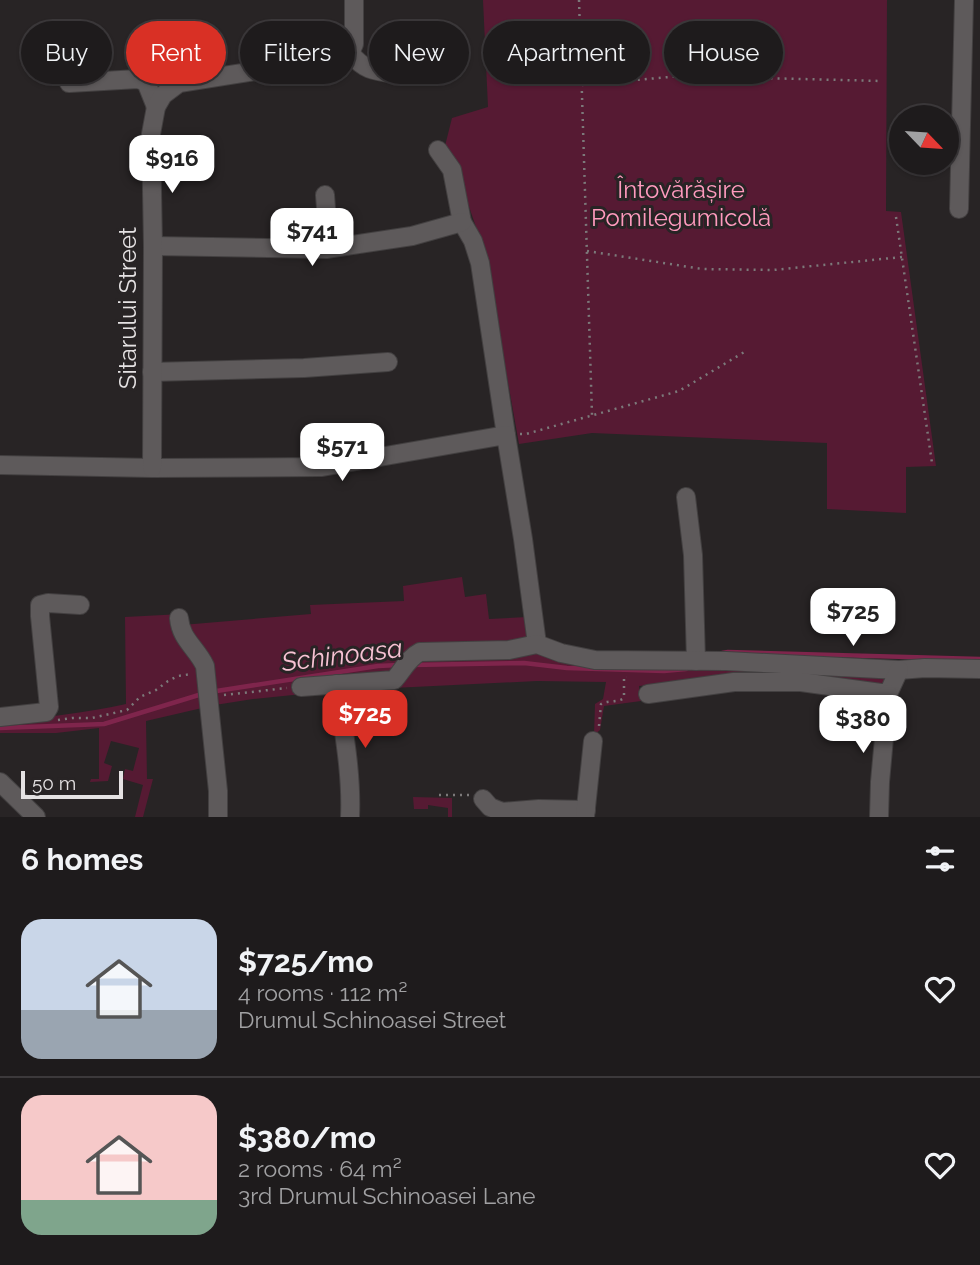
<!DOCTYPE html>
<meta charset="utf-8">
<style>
body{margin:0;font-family:Raleway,sans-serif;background:#2b2829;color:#f1f3f6;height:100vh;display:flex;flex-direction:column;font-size:26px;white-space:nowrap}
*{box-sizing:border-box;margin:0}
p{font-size:23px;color:#a1a1a3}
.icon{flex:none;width:38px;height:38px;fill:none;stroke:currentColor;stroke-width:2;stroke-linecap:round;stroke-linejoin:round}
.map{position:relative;height:817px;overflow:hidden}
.panel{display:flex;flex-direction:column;background:#1e1b1c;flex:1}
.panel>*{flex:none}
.guide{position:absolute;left:21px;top:21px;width:938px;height:63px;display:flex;gap:14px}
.needle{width:46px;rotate:115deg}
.fabs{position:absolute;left:889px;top:105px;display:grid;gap:14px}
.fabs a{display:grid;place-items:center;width:70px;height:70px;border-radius:50%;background:#1e1b1c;box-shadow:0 2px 5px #0004,0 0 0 2px #3c393b;font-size:35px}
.scale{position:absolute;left:21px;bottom:18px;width:102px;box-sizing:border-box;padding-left:7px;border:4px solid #e5e2e3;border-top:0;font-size:19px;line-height:24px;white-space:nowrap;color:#e5e2e3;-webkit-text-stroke:5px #282425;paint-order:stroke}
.price{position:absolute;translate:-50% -60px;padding:0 16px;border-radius:14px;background:#fff;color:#222;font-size:23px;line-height:46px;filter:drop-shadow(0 2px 4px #0008)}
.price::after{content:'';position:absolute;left:50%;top:42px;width:21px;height:16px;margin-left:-10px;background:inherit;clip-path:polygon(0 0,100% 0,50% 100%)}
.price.current{background:#d93025;color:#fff}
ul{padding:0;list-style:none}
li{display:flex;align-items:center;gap:21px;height:175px;padding:0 21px}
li+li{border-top:2px solid #3c393b}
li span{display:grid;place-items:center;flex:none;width:196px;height:140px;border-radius:21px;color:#555}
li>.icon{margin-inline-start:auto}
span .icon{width:84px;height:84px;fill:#fffc;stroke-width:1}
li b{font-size:30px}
h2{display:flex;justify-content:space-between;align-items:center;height:84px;padding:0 21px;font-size:30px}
.tag{padding:0 24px;border-radius:32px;background:#1e1b1c;box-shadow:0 2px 5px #0004,0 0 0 2px #3c393b;font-size:24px;line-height:63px}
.tag.current{background:#d93025;color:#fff}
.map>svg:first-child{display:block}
.green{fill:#561a33}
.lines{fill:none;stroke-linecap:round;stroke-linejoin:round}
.stream{stroke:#7f254c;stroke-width:4.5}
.minor-casing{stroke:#434041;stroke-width:20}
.path{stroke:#7c797a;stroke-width:2.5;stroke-dasharray:2 5;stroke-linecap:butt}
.minor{stroke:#5e5a5b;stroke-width:18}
.labels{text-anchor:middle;stroke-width:6;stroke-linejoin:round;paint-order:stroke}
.park-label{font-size:24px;fill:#ff9abe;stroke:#282425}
.street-label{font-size:24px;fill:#e5e2e3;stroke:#282425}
.water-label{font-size:26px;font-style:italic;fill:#f7c2d3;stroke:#282425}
</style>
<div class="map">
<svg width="980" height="817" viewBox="0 0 980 817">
<rect width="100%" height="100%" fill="#282425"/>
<!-- green -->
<g class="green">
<path d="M 483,0 L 887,0 L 886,211 L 901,212 L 936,466 L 906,467 L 906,513 L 827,509 L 827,443 L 592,433 L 519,444 L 485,253 L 457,172 L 445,146 L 452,118 L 488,107 Z"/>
<path d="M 462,577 L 465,597 L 486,594 L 489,619 L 527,617 L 529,650 L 709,665 L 885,677 L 886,684 L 881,688 L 800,675 L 780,673 L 639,686 L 641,701 L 604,706 L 600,730 L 594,735 L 595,704 L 603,699 L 606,682 L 537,681 L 332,691 L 253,699 L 215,705 L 146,721 L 147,779 L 153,779 L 143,817 L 135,817 L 143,785 L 123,779 L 125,769 L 133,771 L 139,748 L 111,741 L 104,763 L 112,766 L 108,781 L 90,782 L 91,779 L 99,779 L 99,728 L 56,733 L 0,733 L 0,724 C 42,717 85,713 126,704 L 125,617 L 182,614 L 182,625 L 311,614 L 310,605 L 404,601 L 403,586 Z"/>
<path d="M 413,797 L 452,798 L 452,817 L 448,817 L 448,808 L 428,805 L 428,809 L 414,809 Z"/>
</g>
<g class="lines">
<!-- stream -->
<g class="stream">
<path d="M 722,653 L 728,652 L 980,659"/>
<path d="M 411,665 L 524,663 L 567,668 L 664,671 L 686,669"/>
<path d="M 210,692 L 378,666 L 399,665"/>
<path d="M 0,728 L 104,724 L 202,694"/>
</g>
<defs>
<g id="minor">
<path d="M 350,53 L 354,44 L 354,0"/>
<path d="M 350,53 C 364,70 373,71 395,74"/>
<path d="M 69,83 L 138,79 L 146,82 L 156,107"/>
<path d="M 438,150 L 452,170 L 462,222 L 473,241 L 480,263 L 506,435"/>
<path d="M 325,195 L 329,248"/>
<path d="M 959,209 L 964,0"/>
<path d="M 153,246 L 326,249 L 412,236 L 462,222"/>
<path d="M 152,372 L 304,368 L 388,362"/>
<path d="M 0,465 L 152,468 L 322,467 L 506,435 L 523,539 L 537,644"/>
<path d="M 152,468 L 153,246 L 151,134 L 156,107 L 163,95 L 179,83 L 324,60 L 350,53"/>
<path d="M 686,497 L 693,555 L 696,661"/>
<path d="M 179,618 C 181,640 196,647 205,666 L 218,791 L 218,817"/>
<path d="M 337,684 C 343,728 352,773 350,817"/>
<path d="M 301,687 L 394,680 C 403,670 408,658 420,652 L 509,650 L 537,644 L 561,653 L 595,660 L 726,661 L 899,670 L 925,668 L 980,669"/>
<path d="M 648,694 L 734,682 L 801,682 L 888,694 L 899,670"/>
<path d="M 0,717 L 46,712 L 49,707 L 40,616 L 40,605 L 48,603 L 80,605"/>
<path d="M 0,782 L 36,817"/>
<path d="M 483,799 L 490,807 L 502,812 L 539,809 L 586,810"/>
<path d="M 585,817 L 593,741"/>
<path d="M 879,817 L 880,782 L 888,694"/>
</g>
</defs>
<!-- minor casing -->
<use href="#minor" class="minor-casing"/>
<!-- path -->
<g class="path">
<path d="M 579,0 L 592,415"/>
<path d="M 582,85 L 680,76 L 882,81"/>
<path d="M 896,217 L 932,463"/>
<path d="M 587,251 L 702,269 L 773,270 L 902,257"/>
<path d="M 520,434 L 526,434 L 679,391 L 746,351"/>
<path d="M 224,695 L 287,688"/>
<path d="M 58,720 L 72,718 L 92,718 L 127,710 L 140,697 L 156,690 L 168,681 L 178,676 L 192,674"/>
<path d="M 599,726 L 601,704 C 608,700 617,703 624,698 L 624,677 L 627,677"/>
<path d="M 439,795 L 470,795"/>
</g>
<!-- minor -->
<use href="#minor" class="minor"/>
</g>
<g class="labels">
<!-- park labels -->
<g class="park-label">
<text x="681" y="198">Întovărășire<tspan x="681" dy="28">Pomilegumicolă</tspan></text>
</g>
<!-- street labels -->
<g class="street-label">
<text transform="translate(128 308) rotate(-90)" y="8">Sitarului Street</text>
</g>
<!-- water labels -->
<g class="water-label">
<text transform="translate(342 655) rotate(-7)" y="9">Schinoasa</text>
</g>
</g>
</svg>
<div class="fabs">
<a><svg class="needle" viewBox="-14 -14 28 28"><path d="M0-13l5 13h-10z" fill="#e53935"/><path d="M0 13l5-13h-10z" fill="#a1a1a3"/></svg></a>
</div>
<div class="scale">50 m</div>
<b class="price" style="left:172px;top:195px">$916</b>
<b class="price" style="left:312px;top:268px">$741</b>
<b class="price" style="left:342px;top:483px">$571</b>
<b class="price" style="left:853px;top:648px">$725</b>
<b class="price current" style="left:365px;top:750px">$725</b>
<b class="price" style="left:863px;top:755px">$380</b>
<div class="guide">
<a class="tag">Buy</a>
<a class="tag current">Rent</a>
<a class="tag">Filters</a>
<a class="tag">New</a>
<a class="tag">Apartment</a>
<a class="tag">House</a>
</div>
</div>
<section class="panel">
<h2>6 homes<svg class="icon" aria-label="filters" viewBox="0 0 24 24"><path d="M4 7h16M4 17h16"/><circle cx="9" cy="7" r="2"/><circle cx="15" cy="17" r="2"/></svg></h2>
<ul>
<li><span style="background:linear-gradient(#c9d6e8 65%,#9aa5b1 0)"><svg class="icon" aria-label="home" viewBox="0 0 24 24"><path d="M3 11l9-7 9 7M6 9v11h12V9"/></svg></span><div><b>$725/mo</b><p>4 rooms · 112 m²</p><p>Drumul Schinoasei Street</p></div><svg class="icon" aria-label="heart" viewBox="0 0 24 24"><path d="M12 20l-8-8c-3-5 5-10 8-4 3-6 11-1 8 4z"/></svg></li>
<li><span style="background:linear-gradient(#f6c9c9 75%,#7fa58c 0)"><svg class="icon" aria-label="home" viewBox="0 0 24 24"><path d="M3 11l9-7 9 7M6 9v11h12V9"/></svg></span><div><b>$380/mo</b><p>2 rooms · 64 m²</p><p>3rd Drumul Schinoasei Lane</p></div><svg class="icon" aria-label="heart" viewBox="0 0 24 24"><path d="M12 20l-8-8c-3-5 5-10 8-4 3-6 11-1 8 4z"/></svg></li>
</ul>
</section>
